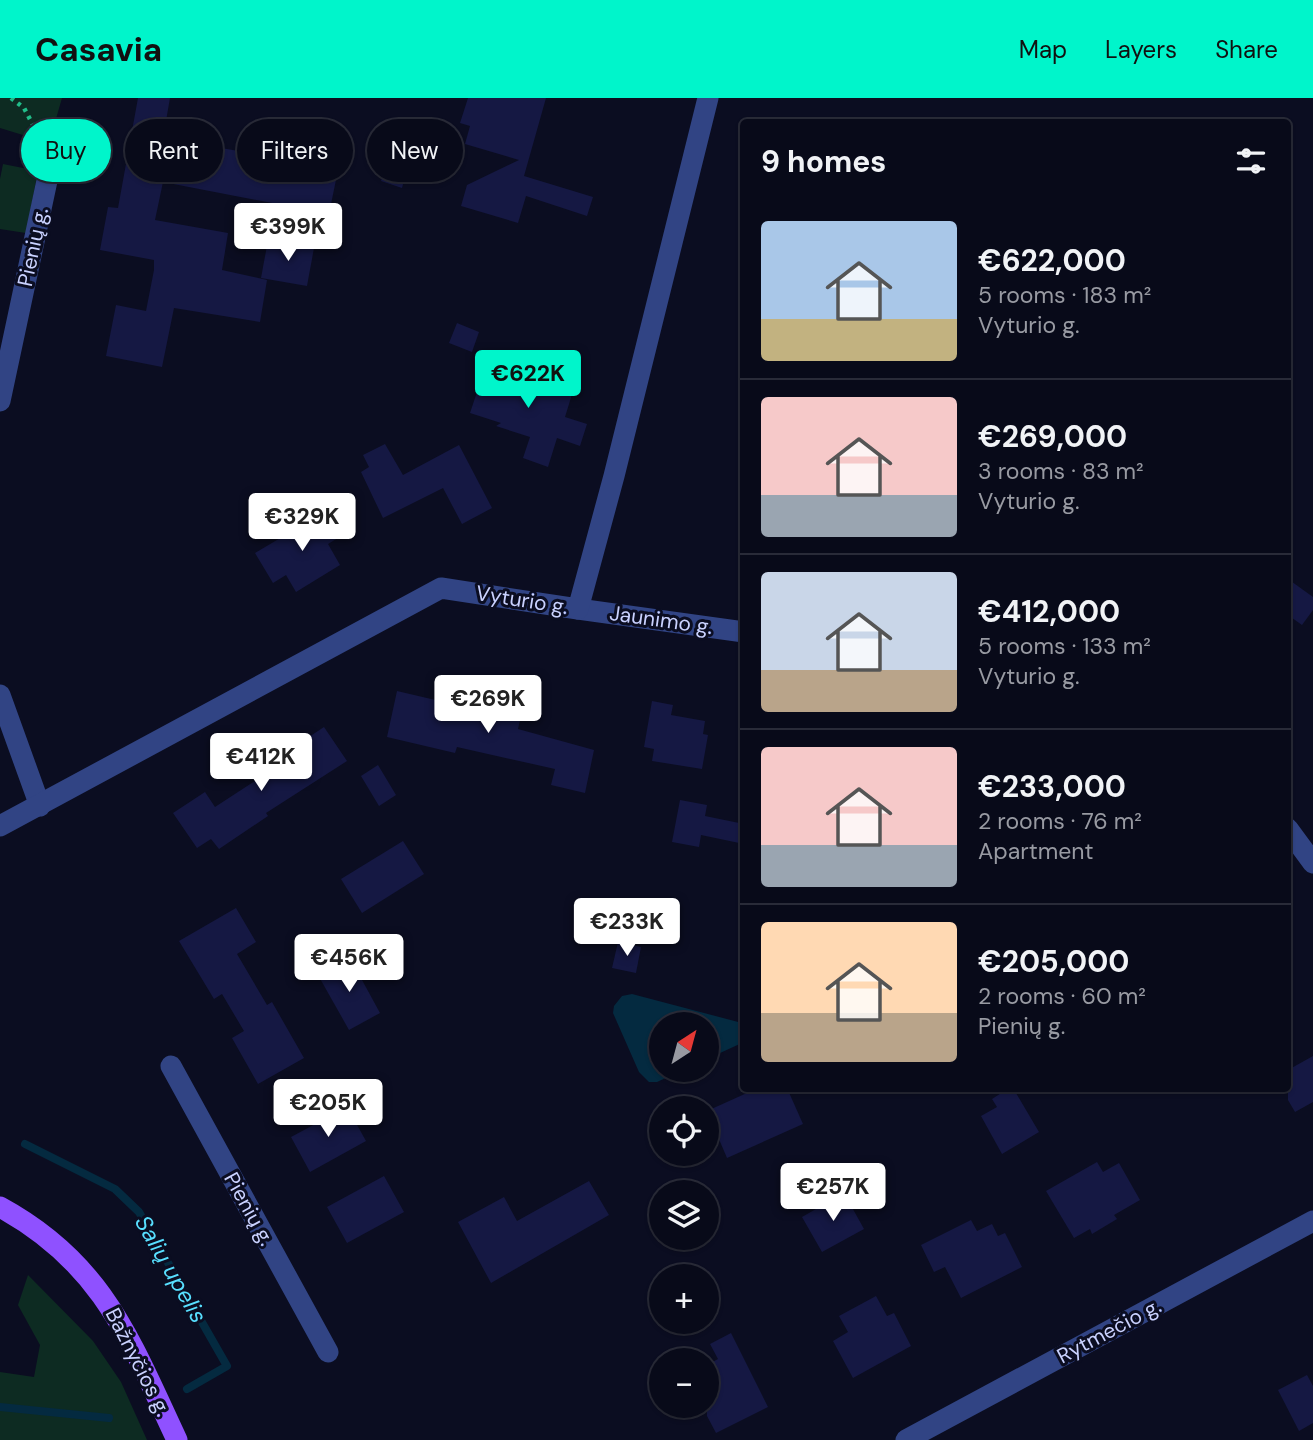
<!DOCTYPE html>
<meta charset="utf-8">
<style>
body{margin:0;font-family:"DM Sans",sans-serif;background:#111322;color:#f1f3f6;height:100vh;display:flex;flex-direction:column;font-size:26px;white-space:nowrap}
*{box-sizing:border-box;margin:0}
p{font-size:23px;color:#989aa2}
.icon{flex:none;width:38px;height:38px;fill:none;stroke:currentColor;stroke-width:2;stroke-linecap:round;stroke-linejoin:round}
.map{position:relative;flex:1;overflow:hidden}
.drawer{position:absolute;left:740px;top:21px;width:551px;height:973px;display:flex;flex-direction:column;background:#080a19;border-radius:7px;box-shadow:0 2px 5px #0004,0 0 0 2px #292b38}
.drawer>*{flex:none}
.guide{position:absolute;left:21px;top:21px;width:614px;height:63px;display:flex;gap:14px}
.needle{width:46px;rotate:36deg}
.tools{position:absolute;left:649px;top:914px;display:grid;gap:14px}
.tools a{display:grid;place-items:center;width:70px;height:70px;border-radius:50%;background:#080a19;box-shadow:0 2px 5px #0004,0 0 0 2px #292b38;font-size:35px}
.price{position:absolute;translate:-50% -60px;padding:0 16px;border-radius:7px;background:#fff;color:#222;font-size:23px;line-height:46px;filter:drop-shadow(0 2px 4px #0008)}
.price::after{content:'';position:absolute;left:50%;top:42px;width:21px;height:16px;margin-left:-10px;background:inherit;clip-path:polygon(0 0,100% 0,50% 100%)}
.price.current{background:#00f5cb;color:#111}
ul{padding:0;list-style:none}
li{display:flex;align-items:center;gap:21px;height:175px;padding:0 21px}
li+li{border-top:2px solid #292b38}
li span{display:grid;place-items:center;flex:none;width:196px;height:140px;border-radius:7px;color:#555}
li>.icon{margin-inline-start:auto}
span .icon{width:84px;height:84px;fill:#fffc;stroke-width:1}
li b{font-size:30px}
h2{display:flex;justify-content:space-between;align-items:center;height:84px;padding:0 21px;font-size:30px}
.pill{padding:0 24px;border-radius:32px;background:#080a19;box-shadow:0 2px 5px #0004,0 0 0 2px #292b38;font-size:24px;line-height:63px}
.pill.current{background:#00f5cb;color:#111}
header{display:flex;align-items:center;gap:42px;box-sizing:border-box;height:98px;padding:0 35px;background:#00f5cb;color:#111}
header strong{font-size:33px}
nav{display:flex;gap:38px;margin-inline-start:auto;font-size:24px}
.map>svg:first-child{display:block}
.green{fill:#0d2b22}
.water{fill:#042a40}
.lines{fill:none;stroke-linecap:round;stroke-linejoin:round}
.stream{stroke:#042a40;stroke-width:8}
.building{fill:#151843}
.path{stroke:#21bc89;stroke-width:4.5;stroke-dasharray:3.5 5;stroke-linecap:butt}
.minor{stroke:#314484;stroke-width:21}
.major{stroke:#8f51ff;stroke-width:21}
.labels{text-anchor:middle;stroke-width:6;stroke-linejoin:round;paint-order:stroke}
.street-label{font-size:21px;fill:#cad2ff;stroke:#0b0d21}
.water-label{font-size:23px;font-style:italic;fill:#58dfff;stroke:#0b0d21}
</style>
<header>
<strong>Casavia</strong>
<nav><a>Map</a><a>Layers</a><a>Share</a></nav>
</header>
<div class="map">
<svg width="1313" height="1342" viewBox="0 0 1313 1342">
<rect width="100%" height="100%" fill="#0b0d21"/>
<!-- green -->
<g class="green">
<path d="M 0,0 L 62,0 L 49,45 L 0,30 Z"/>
<path d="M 3,66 L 38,73 L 26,135 L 0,131 L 0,81 Z"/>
<path d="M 28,1177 L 93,1243 L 121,1284 L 147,1342 L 0,1342 L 0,1274 L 34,1279 L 40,1247 L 18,1207 Z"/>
</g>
<!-- water -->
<path class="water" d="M 632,896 L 742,925 L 744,944 L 707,961 L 707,926 L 662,926 L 662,971 L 685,971 L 657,984 L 649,984 L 639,974 L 613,915 L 614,908 L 622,898 Z"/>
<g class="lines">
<!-- stream -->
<g class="stream">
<path d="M 25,1046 L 115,1091 L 139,1114 L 227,1268 L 187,1291"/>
<path d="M 0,1309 L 109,1320"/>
</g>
</g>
<!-- building -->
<g class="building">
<path d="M 138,0 L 170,0 L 163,40 L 268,58 L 270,50 L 293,55 L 291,63 L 338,72 L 329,116 L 163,84 L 155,122 L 228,135 L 222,172 L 267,182 L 260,224 L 174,210 L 162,269 L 106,258 L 116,207 L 146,213 L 154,172 L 154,162 L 100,152 L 108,109 L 118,110 Z"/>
<path d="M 468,0 L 546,0 L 524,78 L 593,99 L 587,118 L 526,98 L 518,125 L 461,108 L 467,87 L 519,62 L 465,46 L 470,28 L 460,25 Z"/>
<path d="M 388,59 L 409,65 L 402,90 L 381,83 Z"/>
<path d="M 268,142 L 314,150 L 307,188 L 261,180 Z"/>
<path d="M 457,225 L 479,234 L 472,254 L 449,245 Z"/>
<path d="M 487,264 L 531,278 L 532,273 L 552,280 L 550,285 L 573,293 L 565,319 L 587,326 L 580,348 L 557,340 L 548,369 L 523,360 L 530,339 L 496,328 L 501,325 L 470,315 Z"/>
<path d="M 385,346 L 403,377 L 459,347 L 492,410 L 462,426 L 443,390 L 383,420 L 361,374 L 369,369 L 363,357 Z"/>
<path d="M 326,413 L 341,438 L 328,446 L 340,467 L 296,494 L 286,477 L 273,485 L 255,455 Z"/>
<path d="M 1288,481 L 1313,499 L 1313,512 L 1302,527 L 1288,517 Z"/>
<path d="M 397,593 L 444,604 L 445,598 L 498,610 L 501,595 L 525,600 L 518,631 L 594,652 L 585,695 L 551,687 L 555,671 L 457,649 L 455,655 L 387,639 Z"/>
<path d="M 652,603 L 673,607 L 671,617 L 705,623 L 703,636 L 708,637 L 702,671 L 652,663 L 654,651 L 644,649 Z"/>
<path d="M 324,629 L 347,663 L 266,715 L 268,718 L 219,751 L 211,741 L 197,750 L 173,715 L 205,694 L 215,709 L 275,670 L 271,664 Z"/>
<path d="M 378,667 L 396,697 L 379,708 L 361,678 Z"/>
<path d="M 680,702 L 707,707 L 705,718 L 744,726 L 744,746 L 701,737 L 699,749 L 672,744 Z"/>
<path d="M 403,743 L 424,776 L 362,815 L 341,781 Z"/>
<path d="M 236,810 L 256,844 L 237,856 L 267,907 L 272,904 L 304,960 L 258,986 L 232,940 L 244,933 L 222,896 L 214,901 L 179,843 Z"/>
<path d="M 618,844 L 641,849 L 636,875 L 612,870 Z"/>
<path d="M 350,860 L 380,915 L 349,932 L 318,877 Z"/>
<path d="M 1313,958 L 1313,1004 L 1295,1014 L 1288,1002 L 1288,972 Z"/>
<path d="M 758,990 L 787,990 L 803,1026 L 727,1060 L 707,1013 Z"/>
<path d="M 1009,990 L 1013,990 L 1039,1034 L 1002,1056 L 981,1018 L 997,1009 L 992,1001 Z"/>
<path d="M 347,1009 L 366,1043 L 310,1074 L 291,1039 Z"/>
<path d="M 1097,1064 L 1103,1074 L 1119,1065 L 1140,1102 L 1114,1117 L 1117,1121 L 1092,1136 L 1090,1131 L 1074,1140 L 1046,1093 Z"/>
<path d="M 384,1078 L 404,1114 L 347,1145 L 327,1109 Z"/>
<path d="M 589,1083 L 609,1117 L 491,1185 L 458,1124 L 504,1099 L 517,1123 Z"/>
<path d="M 844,1095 L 864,1131 L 822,1154 L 802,1119 Z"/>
<path d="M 971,1122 L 977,1133 L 992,1126 L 998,1138 L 1005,1135 L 1022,1169 L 961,1200 L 945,1169 L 934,1174 L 921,1147 Z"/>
<path d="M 876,1198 L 887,1218 L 894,1215 L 911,1248 L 853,1280 L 833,1243 L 848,1234 L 839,1218 Z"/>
<path d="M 731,1235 L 768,1309 L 716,1335 L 707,1318 L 707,1267 L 718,1261 L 710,1246 Z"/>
<path d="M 1307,1277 L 1313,1288 L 1313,1325 L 1299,1333 L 1278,1292 Z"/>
</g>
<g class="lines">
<!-- path -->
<path class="path" d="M 11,0 L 24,10 L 49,57"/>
<!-- minor -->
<g class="minor">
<path d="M 0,303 L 48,78"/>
<path d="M 578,511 L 744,534"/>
<path d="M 0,597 L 40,708"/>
<path d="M 0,728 L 441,490 L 578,511 L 614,378 L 708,0"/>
<path d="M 1288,731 L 1313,765"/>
<path d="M 171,968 L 328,1254"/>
<path d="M 906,1342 L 1313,1123"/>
</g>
<!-- major -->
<path class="major" d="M 0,1109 C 103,1165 130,1242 177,1342"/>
</g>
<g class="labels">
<!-- street labels -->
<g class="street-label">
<text transform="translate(33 149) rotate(-78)" y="7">Pienių g.</text>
<text transform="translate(522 502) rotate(9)" y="7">Vyturio g.</text>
<text transform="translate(661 522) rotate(8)" y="7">Jaunimo g.</text>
<text transform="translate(249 1111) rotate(61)" y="7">Pienių g.</text>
<text transform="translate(1109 1233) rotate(-28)" y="7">Rytmečio g.</text>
<text transform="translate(138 1264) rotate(63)" y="7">Bažnyčios g.</text>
</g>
<!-- water labels -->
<g class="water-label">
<text transform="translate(171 1171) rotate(60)" y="8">Salių upelis</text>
</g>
</g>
</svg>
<div class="tools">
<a><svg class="needle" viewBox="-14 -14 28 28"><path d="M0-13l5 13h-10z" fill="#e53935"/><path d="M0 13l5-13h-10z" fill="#989aa2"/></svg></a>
<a><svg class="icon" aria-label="locate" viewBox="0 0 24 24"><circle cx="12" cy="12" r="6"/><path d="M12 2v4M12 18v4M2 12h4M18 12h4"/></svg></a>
<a><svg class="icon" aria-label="layers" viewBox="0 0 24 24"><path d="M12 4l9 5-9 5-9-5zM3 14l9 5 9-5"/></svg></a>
<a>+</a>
<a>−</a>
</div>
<b class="price" style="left:288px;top:165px">€399K</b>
<b class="price current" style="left:528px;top:312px">€622K</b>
<b class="price" style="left:302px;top:455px">€329K</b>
<b class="price" style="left:488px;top:637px">€269K</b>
<b class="price" style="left:261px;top:695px">€412K</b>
<b class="price" style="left:627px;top:860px">€233K</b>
<b class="price" style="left:349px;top:896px">€456K</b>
<b class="price" style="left:328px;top:1041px">€205K</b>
<b class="price" style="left:833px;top:1125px">€257K</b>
<div class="guide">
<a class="pill current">Buy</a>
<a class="pill">Rent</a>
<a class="pill">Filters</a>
<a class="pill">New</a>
</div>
<section class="drawer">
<h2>9 homes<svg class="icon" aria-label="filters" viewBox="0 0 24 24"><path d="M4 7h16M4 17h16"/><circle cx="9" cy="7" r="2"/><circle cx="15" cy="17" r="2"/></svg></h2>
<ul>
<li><span style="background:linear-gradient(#a9c7e8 70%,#c2b280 0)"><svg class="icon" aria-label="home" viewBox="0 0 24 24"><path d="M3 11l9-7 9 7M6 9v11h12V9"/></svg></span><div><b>€622,000</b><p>5 rooms · 183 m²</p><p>Vyturio g.</p></div></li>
<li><span style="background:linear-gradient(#f6c9c9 70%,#9aa5b1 0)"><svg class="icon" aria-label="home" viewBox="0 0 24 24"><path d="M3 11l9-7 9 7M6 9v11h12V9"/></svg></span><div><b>€269,000</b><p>3 rooms · 83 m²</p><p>Vyturio g.</p></div></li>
<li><span style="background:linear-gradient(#c9d6e8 70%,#b9a48a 0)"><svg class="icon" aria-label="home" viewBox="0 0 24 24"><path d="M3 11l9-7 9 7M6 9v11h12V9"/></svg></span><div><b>€412,000</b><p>5 rooms · 133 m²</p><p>Vyturio g.</p></div></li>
<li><span style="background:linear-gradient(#f6c9c9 70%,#9aa5b1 0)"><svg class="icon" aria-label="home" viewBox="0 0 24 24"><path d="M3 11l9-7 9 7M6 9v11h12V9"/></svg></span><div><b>€233,000</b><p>2 rooms · 76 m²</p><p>Apartment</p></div></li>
<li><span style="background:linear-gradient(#ffd9b3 65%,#b9a48a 0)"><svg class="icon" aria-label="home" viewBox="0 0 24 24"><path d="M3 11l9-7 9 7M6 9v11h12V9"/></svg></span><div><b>€205,000</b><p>2 rooms · 60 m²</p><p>Pienių g.</p></div></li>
</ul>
</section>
</div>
